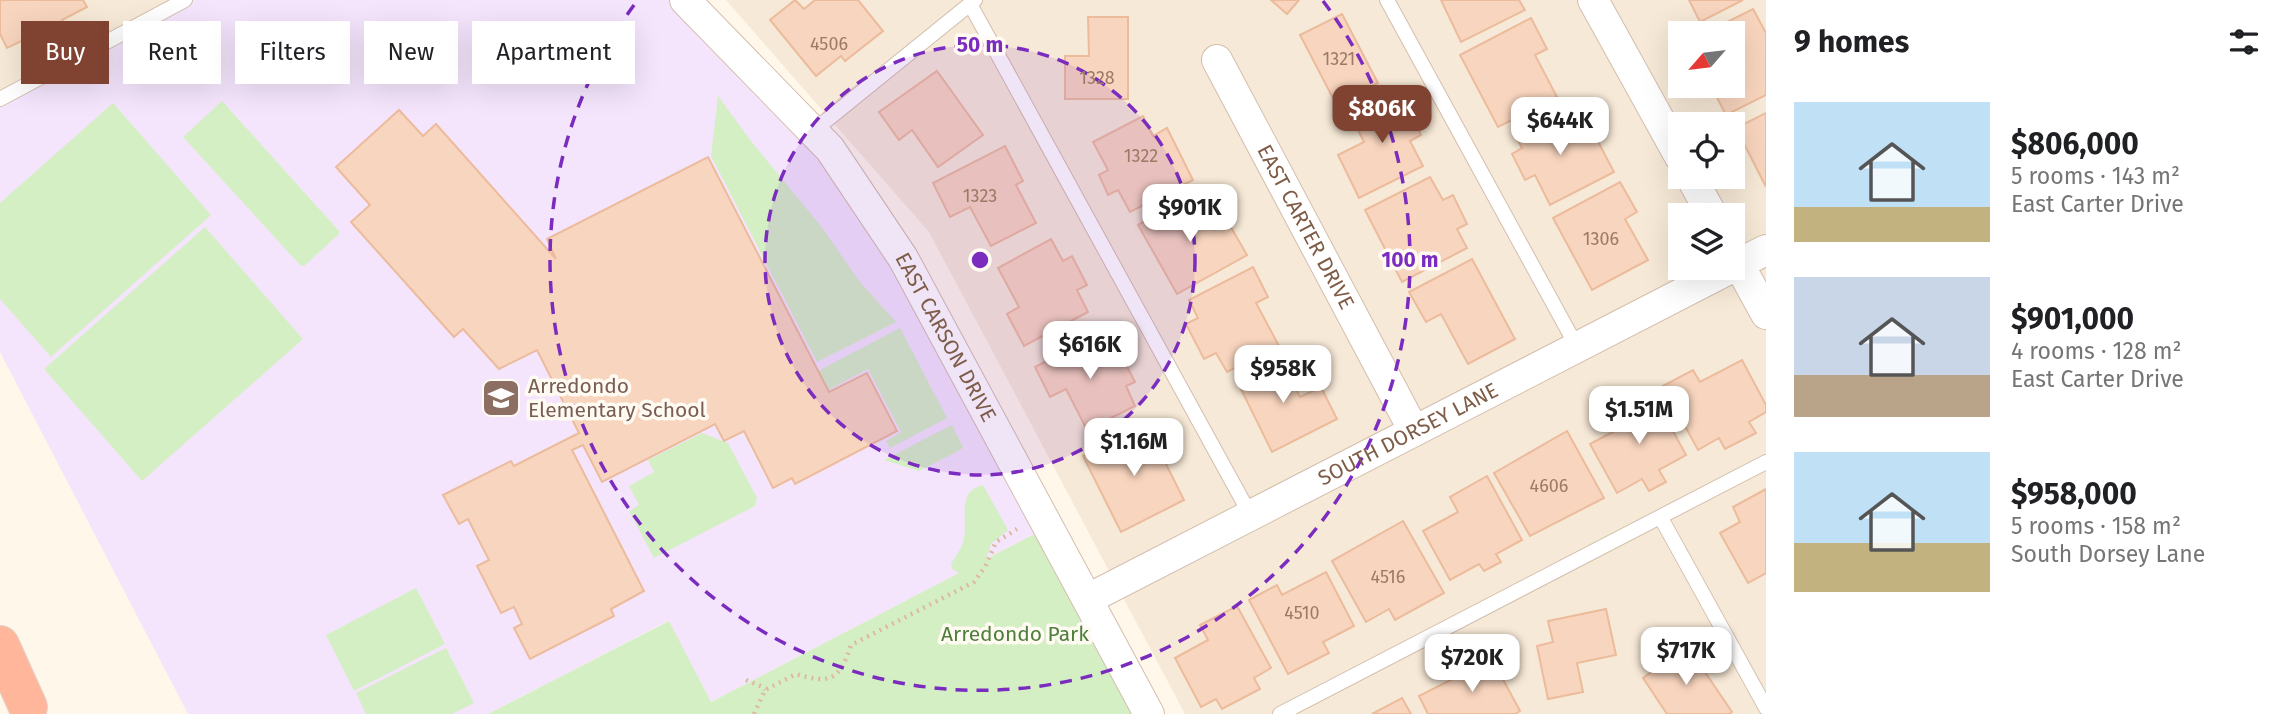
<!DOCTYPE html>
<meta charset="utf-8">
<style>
body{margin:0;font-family:"Fira Sans",sans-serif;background:#f6f6f6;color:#202124;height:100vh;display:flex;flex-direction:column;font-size:26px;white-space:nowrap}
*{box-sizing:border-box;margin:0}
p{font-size:23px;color:#757577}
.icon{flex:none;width:38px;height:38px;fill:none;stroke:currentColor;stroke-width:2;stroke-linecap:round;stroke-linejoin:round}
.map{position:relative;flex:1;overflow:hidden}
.side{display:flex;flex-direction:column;background:#fff;width:525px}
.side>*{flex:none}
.top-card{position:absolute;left:21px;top:21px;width:665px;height:63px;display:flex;gap:14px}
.needle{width:46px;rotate:242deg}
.controls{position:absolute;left:1668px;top:21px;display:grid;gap:14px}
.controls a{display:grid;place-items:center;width:77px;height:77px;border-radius:0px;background:#fff;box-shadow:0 7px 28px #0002;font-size:35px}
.price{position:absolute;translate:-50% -60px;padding:0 16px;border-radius:14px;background:#fff;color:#222;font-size:23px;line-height:46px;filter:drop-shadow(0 2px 4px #0008)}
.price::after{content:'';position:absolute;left:50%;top:42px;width:21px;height:16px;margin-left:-10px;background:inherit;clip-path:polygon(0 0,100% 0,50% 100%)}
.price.active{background:#804332;color:#fff}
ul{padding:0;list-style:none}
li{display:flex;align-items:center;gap:21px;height:175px;padding:0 28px}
li span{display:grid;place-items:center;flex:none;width:196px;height:140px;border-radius:0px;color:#555}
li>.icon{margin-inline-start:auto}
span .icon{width:84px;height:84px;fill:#fffc;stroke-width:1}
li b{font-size:30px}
h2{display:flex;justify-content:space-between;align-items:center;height:84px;padding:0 28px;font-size:30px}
.tag{padding:0 24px;border-radius:0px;background:#fff;box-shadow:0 7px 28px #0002;font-size:24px;line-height:63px}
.tag.active{background:#804332;color:#fff}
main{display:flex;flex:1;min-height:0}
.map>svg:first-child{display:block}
.residential{fill:#f7e9d7;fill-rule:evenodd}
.education{fill:#f4e5fc}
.green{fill:#d5efc5}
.building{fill:#f8d5be;stroke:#ecbb9c;stroke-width:2}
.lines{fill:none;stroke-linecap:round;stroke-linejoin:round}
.service-casing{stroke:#d3bead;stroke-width:16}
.minor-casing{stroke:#d3bead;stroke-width:32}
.motorway-casing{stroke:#ddd5cf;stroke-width:40}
.path{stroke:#deb89f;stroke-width:4.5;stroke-dasharray:2 5;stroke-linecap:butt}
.service{stroke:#fff;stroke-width:14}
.minor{stroke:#fff;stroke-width:30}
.motorway{stroke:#ffb69a;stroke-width:38}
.ring{fill:none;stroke:#7b2cbf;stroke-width:3.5;stroke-dasharray:12 9}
.labels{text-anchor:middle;stroke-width:7;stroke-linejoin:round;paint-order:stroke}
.number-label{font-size:18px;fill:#9c7a66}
.street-label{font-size:21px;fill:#7e5c48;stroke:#fffaf2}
.education-label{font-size:21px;fill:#785e54;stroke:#fffaf2;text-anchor:start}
.park-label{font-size:21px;fill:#4e7f3c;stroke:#fffaf2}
.centre{fill:#7b2cbf;stroke:#fffaf2;stroke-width:3.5}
.ring-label{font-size:21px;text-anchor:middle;font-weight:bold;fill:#7b2cbf;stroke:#fffaf2;stroke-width:7;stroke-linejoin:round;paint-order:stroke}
</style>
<main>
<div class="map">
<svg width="1766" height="714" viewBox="0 0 1766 714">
<rect width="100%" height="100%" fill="#fff7e9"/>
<!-- residential -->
<g class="residential">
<path d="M 0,0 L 176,0 L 0,92 Z"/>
<path d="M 726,0 L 1766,0 L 1766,714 L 1185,714 L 929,232 ZM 1680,33 L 1732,33 L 1732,86 L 1680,86 ZM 1680,124 L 1732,124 L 1732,177 L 1680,177 ZM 1680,215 L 1732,215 L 1732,268 L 1680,268 Z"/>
</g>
<!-- education -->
<path class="education" d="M 185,0 L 685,0 L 812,132 L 1048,527 L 711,702 L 668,621 L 488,714 L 188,714 L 0,352 L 0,99 Z"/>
<!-- green -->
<g class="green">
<path d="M 718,96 L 751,141 L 820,225 L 860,282 L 896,322 L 817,362 L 711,156 Z"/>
<path d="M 222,101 L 339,231 L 339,234 L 304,266 L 300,265 L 183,137 Z"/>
<path d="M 113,103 L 211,215 L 51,357 L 0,299 L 0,203 Z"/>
<path d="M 205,227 L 303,339 L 142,481 L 44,369 Z"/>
<path d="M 900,328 L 947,418 L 890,448 L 886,441 L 901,432 L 868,369 L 828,390 L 818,371 Z"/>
<path d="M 952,425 L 963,447 L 960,450 L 919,471 L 884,460 Z"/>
<path d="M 702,433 L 728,443 L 757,498 L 755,506 L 654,558 L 629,511 L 639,505 L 629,486 L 654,472 L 648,460 Z"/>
<path d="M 983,485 L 1008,530 L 991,544 L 986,559 L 1048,527 L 1149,714 L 488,714 L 669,621 L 711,702 L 959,573 L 952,569 L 951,564 C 956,555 962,549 964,538 C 968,518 956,492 983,485 Z"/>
<path d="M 416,588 L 445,644 L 354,691 L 326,635 Z"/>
<path d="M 446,648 L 474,703 L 452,714 L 366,714 L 356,693 Z"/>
</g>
<!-- building -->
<g class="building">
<path d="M 0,0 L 83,0 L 87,7 L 62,20 L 68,33 L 46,45 L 40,32 L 7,48 L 0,34 Z"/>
<path d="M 795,0 L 804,9 L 815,0 L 858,0 L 883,31 L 845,61 L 841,56 L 816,76 L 770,20 Z"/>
<path d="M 1271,0 L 1299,0 L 1287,14 Z"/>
<path d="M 1441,0 L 1519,0 L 1525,10 L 1461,42 Z"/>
<path d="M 1689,0 L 1743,0 L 1700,22 Z"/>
<path d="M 1753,9 L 1766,33 L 1766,95 L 1726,115 L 1711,86 L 1732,86 L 1732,33 L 1705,33 Z"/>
<path d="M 1342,14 L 1378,83 L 1336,104 L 1300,35 Z"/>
<path d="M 1088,17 L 1128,17 L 1128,99 L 1065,99 L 1065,56 L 1089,56 Z"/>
<path d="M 1531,18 L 1547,49 L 1535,55 L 1557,97 L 1498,127 L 1460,55 Z"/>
<path d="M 937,71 L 983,135 L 938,167 L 912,130 L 899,140 L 879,112 Z"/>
<path d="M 1398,90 L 1421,135 L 1410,141 L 1423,166 L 1359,198 L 1338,155 L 1364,142 L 1350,114 Z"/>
<path d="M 1563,108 L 1580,142 L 1594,134 L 1614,172 L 1550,205 L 1535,175 L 1525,180 L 1512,154 L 1522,148 L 1514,133 Z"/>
<path d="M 399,110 L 423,136 L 436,124 L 556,259 L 547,239 L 708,157 L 829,392 L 867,373 L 897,431 L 795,484 L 792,478 L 773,488 L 744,431 L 724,441 L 715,424 L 602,482 L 583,445 L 572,450 L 644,591 L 611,609 L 614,616 L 530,659 L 514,628 L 522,624 L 514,607 L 501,613 L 477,566 L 489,560 L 468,519 L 459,524 L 443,495 L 511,461 L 514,466 L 579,433 L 537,350 L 499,369 L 463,329 L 454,337 L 351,222 L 370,205 L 336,167 Z"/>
<path d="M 1766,113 L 1766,187 L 1736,128 Z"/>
<path d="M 1143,116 L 1153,136 L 1167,128 L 1193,180 L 1130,212 L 1118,190 L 1108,195 L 1099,175 L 1108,170 L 1093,142 Z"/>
<path d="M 1005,146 L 1023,181 L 1016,185 L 1036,223 L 991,246 L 970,207 L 950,217 L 933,183 Z"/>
<path d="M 1430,177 L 1443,200 L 1453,195 L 1467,224 L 1457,229 L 1467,248 L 1402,282 L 1365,210 Z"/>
<path d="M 1620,182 L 1637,212 L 1625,219 L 1648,260 L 1592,290 L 1553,218 Z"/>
<path d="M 1194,194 L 1214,230 L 1228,222 L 1247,255 L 1177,294 L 1138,225 Z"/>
<path d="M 1051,239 L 1063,261 L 1072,256 L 1087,285 L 1077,290 L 1088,312 L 1024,346 L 1007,314 L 1019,307 L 998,268 Z"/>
<path d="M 1472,259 L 1515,339 L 1468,364 L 1441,314 L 1426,322 L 1409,292 Z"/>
<path d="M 1253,267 L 1268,297 L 1256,303 L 1279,346 L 1227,372 L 1216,353 L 1204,359 L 1186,324 L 1198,318 L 1189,300 Z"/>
<path d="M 1099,334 L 1110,356 L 1119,351 L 1135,382 L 1126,386 L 1135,406 L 1087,430 L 1066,389 L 1050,397 L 1035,367 Z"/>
<path d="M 1279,357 L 1300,397 L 1321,387 L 1337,419 L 1272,452 L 1236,379 Z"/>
<path d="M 1742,360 L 1766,405 L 1766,412 L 1749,422 L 1756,433 L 1725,449 L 1719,438 L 1698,450 L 1663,386 L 1693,370 L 1700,382 Z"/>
<path d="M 1652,392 L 1686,455 L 1659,470 L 1666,482 L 1649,491 L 1642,479 L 1617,493 L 1590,444 L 1624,426 L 1616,412 Z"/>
<path d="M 1146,424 L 1184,500 L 1121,532 L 1083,456 Z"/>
<path d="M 1567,431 L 1604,498 L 1530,536 L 1494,473 Z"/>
<path d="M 1487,476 L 1522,540 L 1496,554 L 1501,562 L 1484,571 L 1479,564 L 1450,580 L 1423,531 L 1458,512 L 1450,497 Z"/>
<path d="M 1766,489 L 1766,573 L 1748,583 L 1720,533 L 1740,522 L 1733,507 Z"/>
<path d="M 1403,521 L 1444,593 L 1395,620 L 1389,609 L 1366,622 L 1332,561 Z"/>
<path d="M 1326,572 L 1354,626 L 1323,642 L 1329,653 L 1288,674 L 1249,600 L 1277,585 L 1282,595 Z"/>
<path d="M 1237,606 L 1271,668 L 1254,678 L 1260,689 L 1222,709 L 1216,699 L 1201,707 L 1175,658 L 1208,640 L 1200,625 Z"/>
<path d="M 1606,609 L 1616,655 L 1577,663 L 1583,692 L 1548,699 L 1537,646 L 1553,642 L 1548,621 Z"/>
<path d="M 1688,647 L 1732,712 L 1729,714 L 1667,714 L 1643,678 Z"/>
<path d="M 1492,659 L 1520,711 L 1515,714 L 1428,714 L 1419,696 Z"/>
<path d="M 1402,698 L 1411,714 L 1372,714 Z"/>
</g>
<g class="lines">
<defs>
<g id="service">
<path d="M 1387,0 L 1577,347"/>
<path d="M 970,4 L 1251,516"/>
<path d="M 0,99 L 185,0"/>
<path d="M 812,132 L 975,0"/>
<path d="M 1661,518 L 1766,708"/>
<path d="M 1280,714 L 1766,462"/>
</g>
<g id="minor">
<path id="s1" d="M 685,0 L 830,149 L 903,258 L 1149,714"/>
<path d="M 1593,0 L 1680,157"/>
<path id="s2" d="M 1217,60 L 1414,431"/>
<path d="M 1691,177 L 1712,215"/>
<path d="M 1732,252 L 1766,314"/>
<path d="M 1732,267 L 1766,250"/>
<path id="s3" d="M 1088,599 L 1731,268"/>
</g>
<path id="motorway" d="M 0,645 L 28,707"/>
</defs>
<!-- service casing -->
<use href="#service" class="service-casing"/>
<!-- minor casing -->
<use href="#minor" class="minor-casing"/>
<!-- motorway casing -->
<use href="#motorway" class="motorway-casing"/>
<!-- path -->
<g class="path">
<path d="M 746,680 L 763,687 L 765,690"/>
<path d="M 754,714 L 765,690 L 796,674 C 831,685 840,679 851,645 L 974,582 L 985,567 L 996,542 L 1017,529"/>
</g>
<!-- service -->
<use href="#service" class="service"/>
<!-- minor -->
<use href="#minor" class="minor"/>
<!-- motorway -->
<use href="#motorway" class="motorway"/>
</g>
<!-- distance rings -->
<circle cx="980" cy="260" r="215" fill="#7b2cbf" fill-opacity=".12"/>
<g class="ring">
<circle cx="980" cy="260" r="215"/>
<path d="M1323 1A430 430 0 1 1 637 1"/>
</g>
<!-- icons -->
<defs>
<symbol id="school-square" viewBox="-11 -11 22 22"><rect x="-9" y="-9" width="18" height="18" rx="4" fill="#8d6e63" stroke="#fffaf2"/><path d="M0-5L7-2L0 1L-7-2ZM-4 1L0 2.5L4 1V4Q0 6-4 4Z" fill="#fff"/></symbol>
</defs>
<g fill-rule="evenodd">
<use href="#school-square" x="479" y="376" width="44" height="44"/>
</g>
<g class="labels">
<!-- number labels -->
<g class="number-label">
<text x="829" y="50">4506</text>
<text x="1339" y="65">1321</text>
<text x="1097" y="84">1328</text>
<text x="1141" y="162">1322</text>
<text x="980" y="202">1323</text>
<text x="1601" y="245">1306</text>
<text x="1549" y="492">4606</text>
<text x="1388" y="583">4516</text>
<text x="1302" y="619">4510</text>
</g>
<!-- street labels -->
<g class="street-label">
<text dy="7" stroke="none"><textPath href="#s2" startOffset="189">EAST CARTER DRIVE</textPath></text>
<text dy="7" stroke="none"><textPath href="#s1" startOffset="429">EAST CARSON DRIVE</textPath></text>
<text dy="7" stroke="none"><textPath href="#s3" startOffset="360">SOUTH DORSEY LANE</textPath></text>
</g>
<!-- education labels -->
<g class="education-label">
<text x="528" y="393">Arredondo<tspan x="528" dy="24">Elementary School</tspan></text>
</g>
<!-- park labels -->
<g class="park-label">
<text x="1015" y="641">Arredondo Park</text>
</g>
</g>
<circle cx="980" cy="260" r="10" class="centre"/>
<g class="ring-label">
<text x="980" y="52">50 m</text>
<text x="1410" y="267">100 m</text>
</g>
</svg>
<div class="controls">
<a><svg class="needle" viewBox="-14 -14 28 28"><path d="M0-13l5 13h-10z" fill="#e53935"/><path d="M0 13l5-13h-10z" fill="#757577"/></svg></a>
<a><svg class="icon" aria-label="locate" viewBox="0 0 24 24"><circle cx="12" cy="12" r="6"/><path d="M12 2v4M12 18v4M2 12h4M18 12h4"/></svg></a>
<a><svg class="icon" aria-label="layers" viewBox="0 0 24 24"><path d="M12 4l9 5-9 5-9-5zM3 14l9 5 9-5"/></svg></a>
</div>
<b class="price active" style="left:1382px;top:145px">$806K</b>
<b class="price" style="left:1560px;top:157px">$644K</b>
<b class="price" style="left:1190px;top:244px">$901K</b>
<b class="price" style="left:1090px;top:381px">$616K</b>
<b class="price" style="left:1283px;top:405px">$958K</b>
<b class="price" style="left:1639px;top:446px">$1.51M</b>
<b class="price" style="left:1134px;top:478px">$1.16M</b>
<b class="price" style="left:1686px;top:687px">$717K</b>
<b class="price" style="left:1472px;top:694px">$720K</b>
<div class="top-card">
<a class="tag active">Buy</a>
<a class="tag">Rent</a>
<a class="tag">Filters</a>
<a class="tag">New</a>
<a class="tag">Apartment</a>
</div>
</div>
<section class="side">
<h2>9 homes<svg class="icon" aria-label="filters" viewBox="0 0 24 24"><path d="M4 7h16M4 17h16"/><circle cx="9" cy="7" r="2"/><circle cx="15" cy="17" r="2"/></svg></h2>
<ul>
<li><span style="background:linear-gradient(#bfe0f5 75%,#c2b280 0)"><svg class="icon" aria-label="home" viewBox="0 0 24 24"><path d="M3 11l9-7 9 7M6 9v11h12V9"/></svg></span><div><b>$806,000</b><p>5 rooms · 143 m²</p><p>East Carter Drive</p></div></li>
<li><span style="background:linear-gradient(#c9d6e8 70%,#b9a48a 0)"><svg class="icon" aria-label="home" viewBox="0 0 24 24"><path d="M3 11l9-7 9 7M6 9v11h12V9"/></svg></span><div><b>$901,000</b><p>4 rooms · 128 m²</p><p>East Carter Drive</p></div></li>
<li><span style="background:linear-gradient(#bfe0f5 65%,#c2b280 0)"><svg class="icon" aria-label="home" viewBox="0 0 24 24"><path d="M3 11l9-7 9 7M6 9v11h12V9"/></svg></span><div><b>$958,000</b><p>5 rooms · 158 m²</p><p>South Dorsey Lane</p></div></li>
</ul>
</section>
</main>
